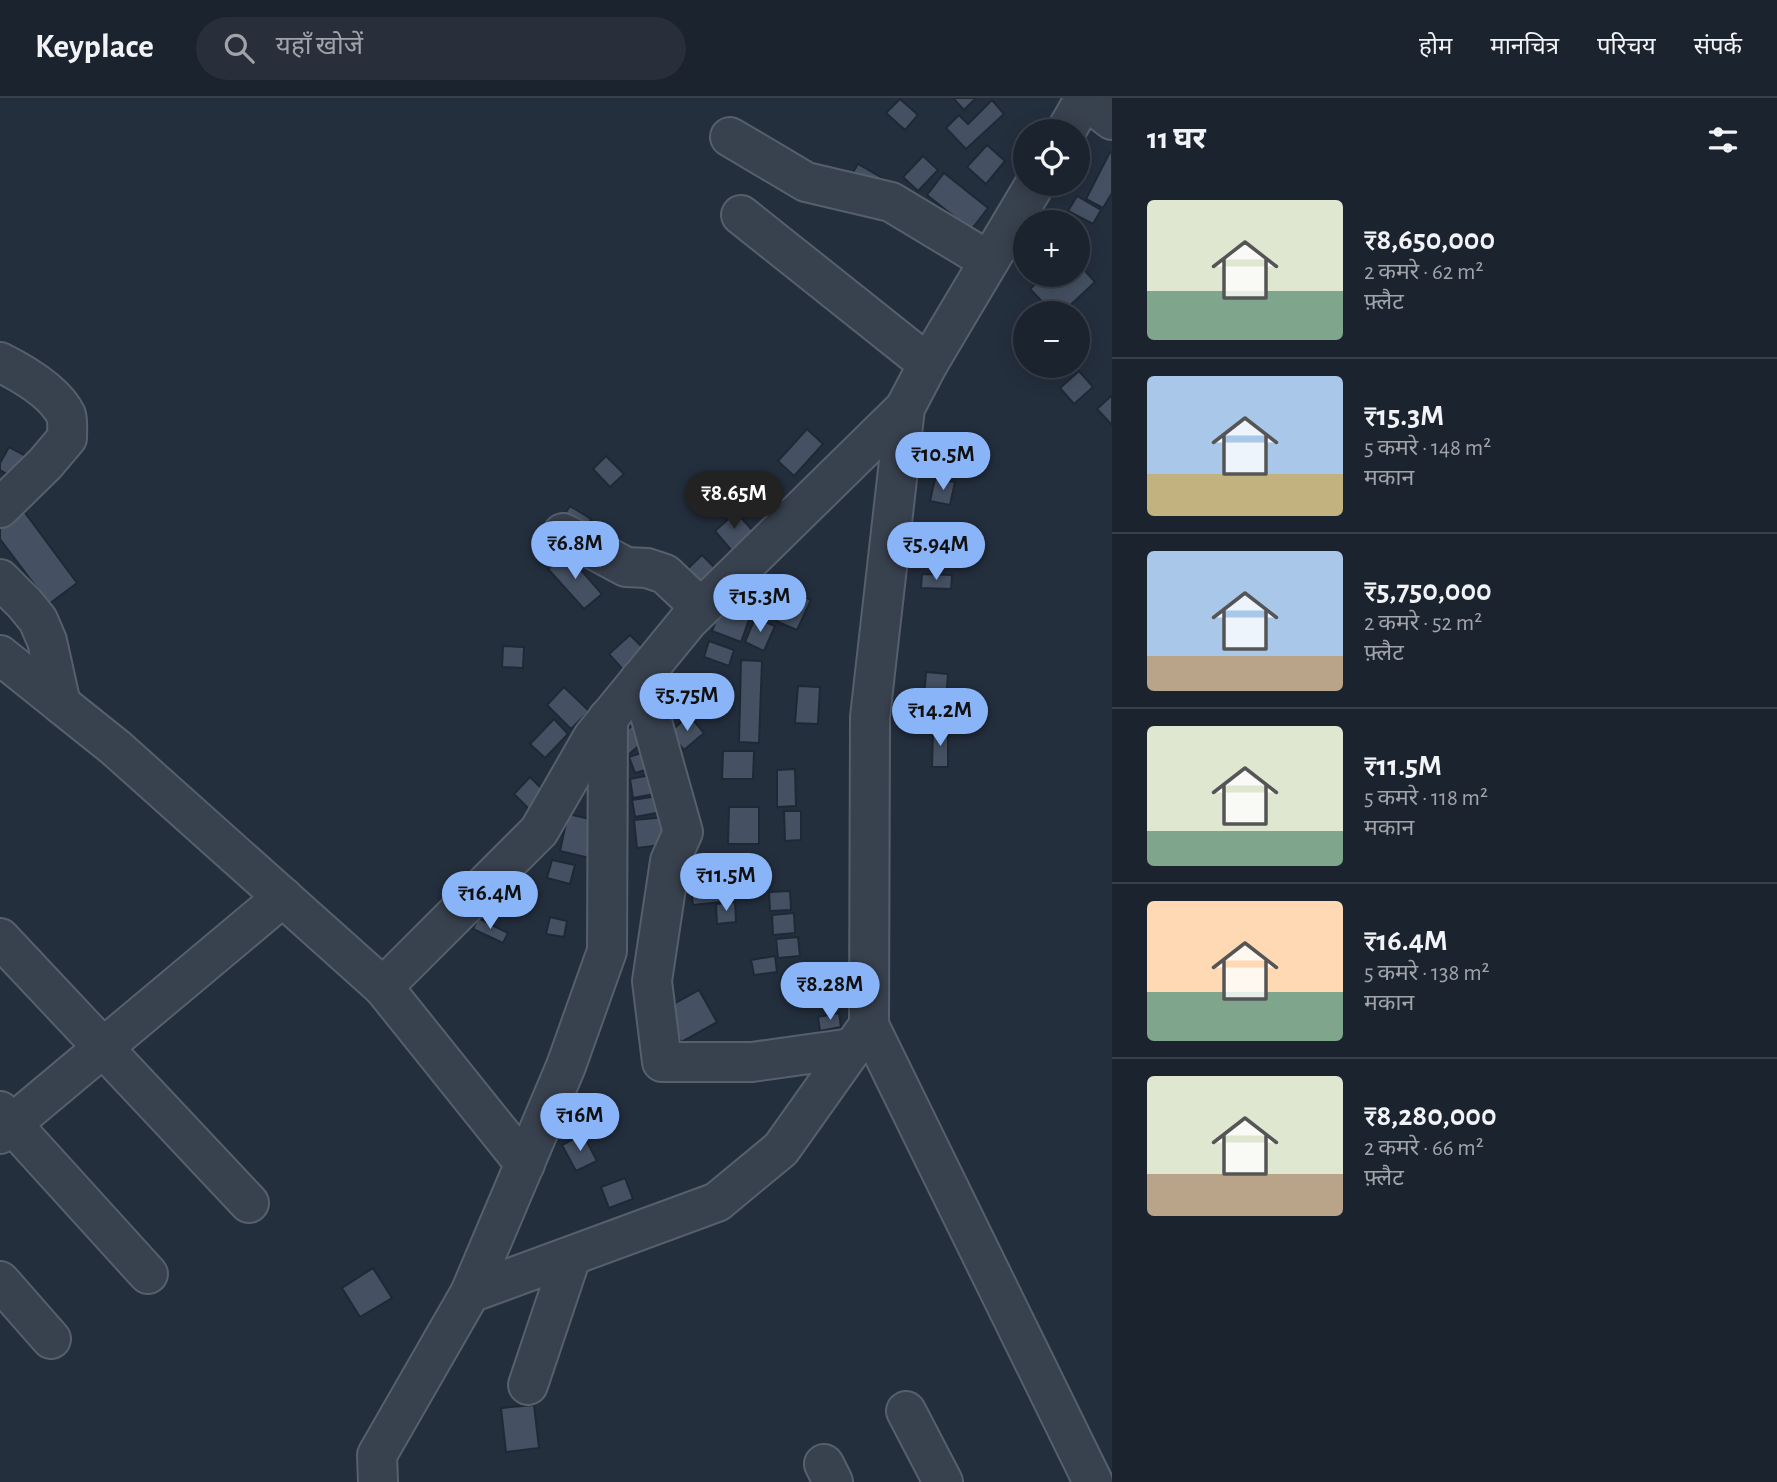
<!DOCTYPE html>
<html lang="hi">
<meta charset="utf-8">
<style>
body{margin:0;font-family:"Alegreya Sans","Noto Sans Devanagari",sans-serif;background:#282f3a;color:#f1f3f6;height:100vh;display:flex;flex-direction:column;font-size:26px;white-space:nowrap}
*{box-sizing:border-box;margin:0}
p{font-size:23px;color:#a0a4aa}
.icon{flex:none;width:38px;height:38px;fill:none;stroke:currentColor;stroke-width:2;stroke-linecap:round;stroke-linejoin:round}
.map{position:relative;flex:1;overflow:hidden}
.details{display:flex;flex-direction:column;background:#1b232e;width:665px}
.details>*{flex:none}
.tools{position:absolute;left:1013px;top:21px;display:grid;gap:14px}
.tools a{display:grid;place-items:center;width:77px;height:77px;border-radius:50%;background:#1b232e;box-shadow:0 4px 18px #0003,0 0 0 2px #39404a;font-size:35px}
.price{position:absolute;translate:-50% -60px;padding:0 16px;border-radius:24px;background:#8ab4f8;color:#111;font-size:23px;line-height:46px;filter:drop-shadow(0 2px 4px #0008)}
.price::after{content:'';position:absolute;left:50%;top:42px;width:21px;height:16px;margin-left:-10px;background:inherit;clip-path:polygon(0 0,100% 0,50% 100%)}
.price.current{background:#222;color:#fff}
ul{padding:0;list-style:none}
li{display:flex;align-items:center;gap:21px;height:175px;padding:0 35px}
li+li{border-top:2px solid #39404a}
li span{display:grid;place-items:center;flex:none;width:196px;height:140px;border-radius:7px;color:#555}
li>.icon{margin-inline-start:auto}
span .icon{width:84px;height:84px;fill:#fffc;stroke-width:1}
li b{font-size:30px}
h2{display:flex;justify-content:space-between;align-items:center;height:84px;padding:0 35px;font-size:30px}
header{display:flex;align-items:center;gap:42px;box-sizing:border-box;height:98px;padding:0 35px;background:#1b232e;border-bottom:2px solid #39404a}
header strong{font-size:33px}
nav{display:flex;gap:38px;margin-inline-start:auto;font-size:24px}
.search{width:490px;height:63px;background:#282f3a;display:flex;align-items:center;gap:18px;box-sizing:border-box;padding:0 24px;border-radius:38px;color:#a0a4aa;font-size:26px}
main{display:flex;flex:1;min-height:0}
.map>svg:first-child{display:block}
.building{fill:#455162;stroke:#1f2835;stroke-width:2}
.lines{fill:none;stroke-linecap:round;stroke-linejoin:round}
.minor-casing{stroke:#565f6c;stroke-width:42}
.minor{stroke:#38414e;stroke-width:38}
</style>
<header>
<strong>Keyplace</strong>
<div class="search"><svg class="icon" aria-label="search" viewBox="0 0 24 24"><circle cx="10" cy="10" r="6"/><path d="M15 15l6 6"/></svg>यहाँ खोजें</div>
<nav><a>होम</a><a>मानचित्र</a><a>परिचय</a><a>संपर्क</a></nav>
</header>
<main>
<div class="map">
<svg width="1112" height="1384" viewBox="0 0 1112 1384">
<rect width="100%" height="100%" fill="#242f3e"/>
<!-- building -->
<g class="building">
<path d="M 953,0 L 976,0 L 964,12 Z"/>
<path d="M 900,1 L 918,17 L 905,32 L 886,15 Z"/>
<path d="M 992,2 L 1004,16 L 966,51 L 946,30 L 959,17 L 968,26 Z"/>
<path d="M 987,47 L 1005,63 L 986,86 L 967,69 Z"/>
<path d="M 1110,54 L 1112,55 L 1112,95 L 1103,110 L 1086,101 Z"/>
<path d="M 923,58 L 938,72 L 918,93 L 903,79 Z"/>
<path d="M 858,66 L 891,85 L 849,81 Z"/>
<path d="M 944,75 L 988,110 L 971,132 L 927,97 Z"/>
<path d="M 1077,98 L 1101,112 L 1093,126 L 1068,113 Z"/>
<path d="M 1078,165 L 1095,184 L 1062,215 L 1053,215 L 1030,191 L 1045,177 L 1078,177 Z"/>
<path d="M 1079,273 L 1093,289 L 1074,306 L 1060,290 Z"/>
<path d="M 1111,298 L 1112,299 L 1112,327 L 1097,311 Z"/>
<path d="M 807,331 L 823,346 L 794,378 L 778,363 Z"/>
<path d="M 9,349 L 26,358 L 14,380 L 0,372 L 0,365 Z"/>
<path d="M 606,358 L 624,376 L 610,389 L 593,371 Z"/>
<path d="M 935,381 L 955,384 L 950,407 L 930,403 Z"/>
<path d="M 570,408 L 591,421 L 582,437 L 560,423 Z"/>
<path d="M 23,412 L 77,485 L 49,506 L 0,441 L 0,429 Z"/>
<path d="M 736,414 L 753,433 L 732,453 L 715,433 Z"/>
<path d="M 566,455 L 602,496 L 584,511 L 548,471 Z"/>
<path d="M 702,457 L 717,472 L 691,496 L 677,481 Z"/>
<path d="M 922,476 L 952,477 L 951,491 L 921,490 Z"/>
<path d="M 791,492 L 811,502 L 797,532 L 776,523 Z"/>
<path d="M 723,505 L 751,516 L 741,544 L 712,533 Z"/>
<path d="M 755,520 L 775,528 L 764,553 L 745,544 Z"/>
<path d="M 630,537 L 648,555 L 626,575 L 609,556 Z"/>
<path d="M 709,543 L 734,552 L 729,568 L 704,559 Z"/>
<path d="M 503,548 L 524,549 L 523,570 L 502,569 Z"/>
<path d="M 741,562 L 762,563 L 759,645 L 739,644 Z"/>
<path d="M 926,574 L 948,576 L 945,616 L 923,614 Z"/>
<path d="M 798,588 L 820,589 L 818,626 L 795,625 Z"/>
<path d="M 564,589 L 589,613 L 571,631 L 547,607 Z"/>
<path d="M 689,617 L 704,635 L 684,652 L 669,635 Z"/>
<path d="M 554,621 L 568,636 L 545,660 L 530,646 Z"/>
<path d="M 637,624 L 649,639 L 628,657 L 615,641 Z"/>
<path d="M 933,630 L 948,630 L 948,669 L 932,669 Z"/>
<path d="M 653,651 L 659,668 L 635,675 L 629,659 Z"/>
<path d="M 723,653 L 754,653 L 753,681 L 722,681 Z"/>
<path d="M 795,671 L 796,708 L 777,709 L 777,672 Z"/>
<path d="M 661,675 L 665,694 L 633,700 L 630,681 Z"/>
<path d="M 530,679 L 547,696 L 530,712 L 514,696 Z"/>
<path d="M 664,697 L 667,713 L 635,719 L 632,702 Z"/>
<path d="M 729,709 L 759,709 L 759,746 L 728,746 Z"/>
<path d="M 784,713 L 801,713 L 801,742 L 785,743 Z"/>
<path d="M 568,716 L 603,724 L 594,761 L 560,753 Z"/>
<path d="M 666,719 L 669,746 L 637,750 L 634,722 Z"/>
<path d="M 552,762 L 575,767 L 570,786 L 547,780 Z"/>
<path d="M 718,778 L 721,804 L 693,807 L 690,781 Z"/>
<path d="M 790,793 L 791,812 L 770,813 L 769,794 Z"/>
<path d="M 735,804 L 736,824 L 717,826 L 716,806 Z"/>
<path d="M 794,815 L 795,835 L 773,837 L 772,817 Z"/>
<path d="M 550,819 L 567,823 L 564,839 L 546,836 Z"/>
<path d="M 478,820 L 508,835 L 503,845 L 473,831 Z"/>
<path d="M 798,839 L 800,858 L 778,860 L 776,841 Z"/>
<path d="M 775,858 L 777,874 L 754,877 L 751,862 Z"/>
<path d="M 801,874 L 806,895 L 787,900 L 782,879 Z"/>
<path d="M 699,892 L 717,924 L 681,944 L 663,912 Z"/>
<path d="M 839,915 L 841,929 L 820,933 L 818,919 Z"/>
<path d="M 583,1036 L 597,1063 L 576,1073 L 562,1047 Z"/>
<path d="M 625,1080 L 633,1101 L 609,1110 L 601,1089 Z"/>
<path d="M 373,1170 L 392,1200 L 360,1219 L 342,1190 Z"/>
<path d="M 534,1307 L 539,1350 L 506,1354 L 501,1310 Z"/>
</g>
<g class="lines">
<defs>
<g id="minor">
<path d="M 1085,1 L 1112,22"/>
<path d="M 1066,33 L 1085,0"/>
<path d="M 730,39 L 806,84 L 891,104 L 989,163"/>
<path d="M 1035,86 L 928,266 L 905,310 L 870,619 L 869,927 L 1093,1384"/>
<path d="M 741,117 L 928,266"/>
<path d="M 0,264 C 22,275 55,294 66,317 C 68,323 67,333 67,340 L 45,366 L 0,410"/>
<path d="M 563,435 L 626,469 L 647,470 L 665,476 L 701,510"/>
<path d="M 0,481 L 25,506 L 38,522 L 47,543 L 61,606 L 116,650 L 383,889 L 539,733 L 593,639 L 688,523 L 905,310"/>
<path d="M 0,557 L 61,606"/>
<path d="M 640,581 L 683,734 L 670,763 L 652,883 L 662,964 L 752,964 L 852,950"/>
<path d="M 0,840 L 249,1105"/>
<path d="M 383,889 L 525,1066"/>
<path d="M 0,1013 L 148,1176"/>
<path d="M 0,1036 L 283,799"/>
<path d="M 0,1183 L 51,1241"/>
<path d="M 470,1195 L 566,968 L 607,853 L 608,620"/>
<path d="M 528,1287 L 571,1159"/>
<path d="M 906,1313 L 943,1384"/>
<path d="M 824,1366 L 833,1384"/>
<path d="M 378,1384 L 377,1357 L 470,1195 L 717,1104 L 781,1051 L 869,927"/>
</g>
</defs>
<!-- minor casing -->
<use href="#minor" class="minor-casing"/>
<!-- minor -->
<use href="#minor" class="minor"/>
</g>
</svg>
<div class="tools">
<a><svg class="icon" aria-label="locate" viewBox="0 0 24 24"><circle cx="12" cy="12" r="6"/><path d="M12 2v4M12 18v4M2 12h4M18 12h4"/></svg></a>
<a>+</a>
<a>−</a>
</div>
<b class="price" style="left:943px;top:394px">₹10.5M</b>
<b class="price current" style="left:734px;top:433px">₹8.65M</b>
<b class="price" style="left:575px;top:483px">₹6.8M</b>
<b class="price" style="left:936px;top:484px">₹5.94M</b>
<b class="price" style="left:760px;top:536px">₹15.3M</b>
<b class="price" style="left:687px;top:635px">₹5.75M</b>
<b class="price" style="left:940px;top:650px">₹14.2M</b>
<b class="price" style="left:726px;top:815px">₹11.5M</b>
<b class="price" style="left:490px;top:833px">₹16.4M</b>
<b class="price" style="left:830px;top:924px">₹8.28M</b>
<b class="price" style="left:580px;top:1055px">₹16M</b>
</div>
<section class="details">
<h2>11 घर<svg class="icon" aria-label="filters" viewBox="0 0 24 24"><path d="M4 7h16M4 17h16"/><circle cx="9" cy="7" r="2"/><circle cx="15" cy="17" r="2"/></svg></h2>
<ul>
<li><span style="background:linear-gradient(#dfe7d0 65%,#7fa58c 0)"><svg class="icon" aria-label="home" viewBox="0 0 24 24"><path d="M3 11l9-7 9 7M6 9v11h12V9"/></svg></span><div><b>₹8,650,000</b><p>2 कमरे · 62 m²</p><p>फ़्लैट</p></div></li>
<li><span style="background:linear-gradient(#a9c7e8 70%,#c2b280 0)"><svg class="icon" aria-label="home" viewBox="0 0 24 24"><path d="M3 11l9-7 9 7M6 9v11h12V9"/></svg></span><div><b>₹15.3M</b><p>5 कमरे · 148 m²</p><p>मकान</p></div></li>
<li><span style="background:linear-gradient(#a9c7e8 75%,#b9a48a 0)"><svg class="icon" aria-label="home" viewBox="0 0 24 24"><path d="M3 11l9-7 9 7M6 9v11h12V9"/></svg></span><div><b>₹5,750,000</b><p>2 कमरे · 52 m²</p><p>फ़्लैट</p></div></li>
<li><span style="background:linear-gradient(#dfe7d0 75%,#7fa58c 0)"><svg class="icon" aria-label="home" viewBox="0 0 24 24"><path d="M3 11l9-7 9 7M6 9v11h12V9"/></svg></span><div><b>₹11.5M</b><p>5 कमरे · 118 m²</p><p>मकान</p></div></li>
<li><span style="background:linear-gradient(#ffd9b3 65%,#7fa58c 0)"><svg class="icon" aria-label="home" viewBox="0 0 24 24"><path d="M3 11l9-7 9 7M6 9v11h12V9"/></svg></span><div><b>₹16.4M</b><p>5 कमरे · 138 m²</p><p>मकान</p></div></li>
<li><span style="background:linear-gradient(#dfe7d0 70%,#b9a48a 0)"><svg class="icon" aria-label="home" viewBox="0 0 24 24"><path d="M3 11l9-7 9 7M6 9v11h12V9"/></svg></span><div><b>₹8,280,000</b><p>2 कमरे · 66 m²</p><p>फ़्लैट</p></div></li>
</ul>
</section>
</main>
